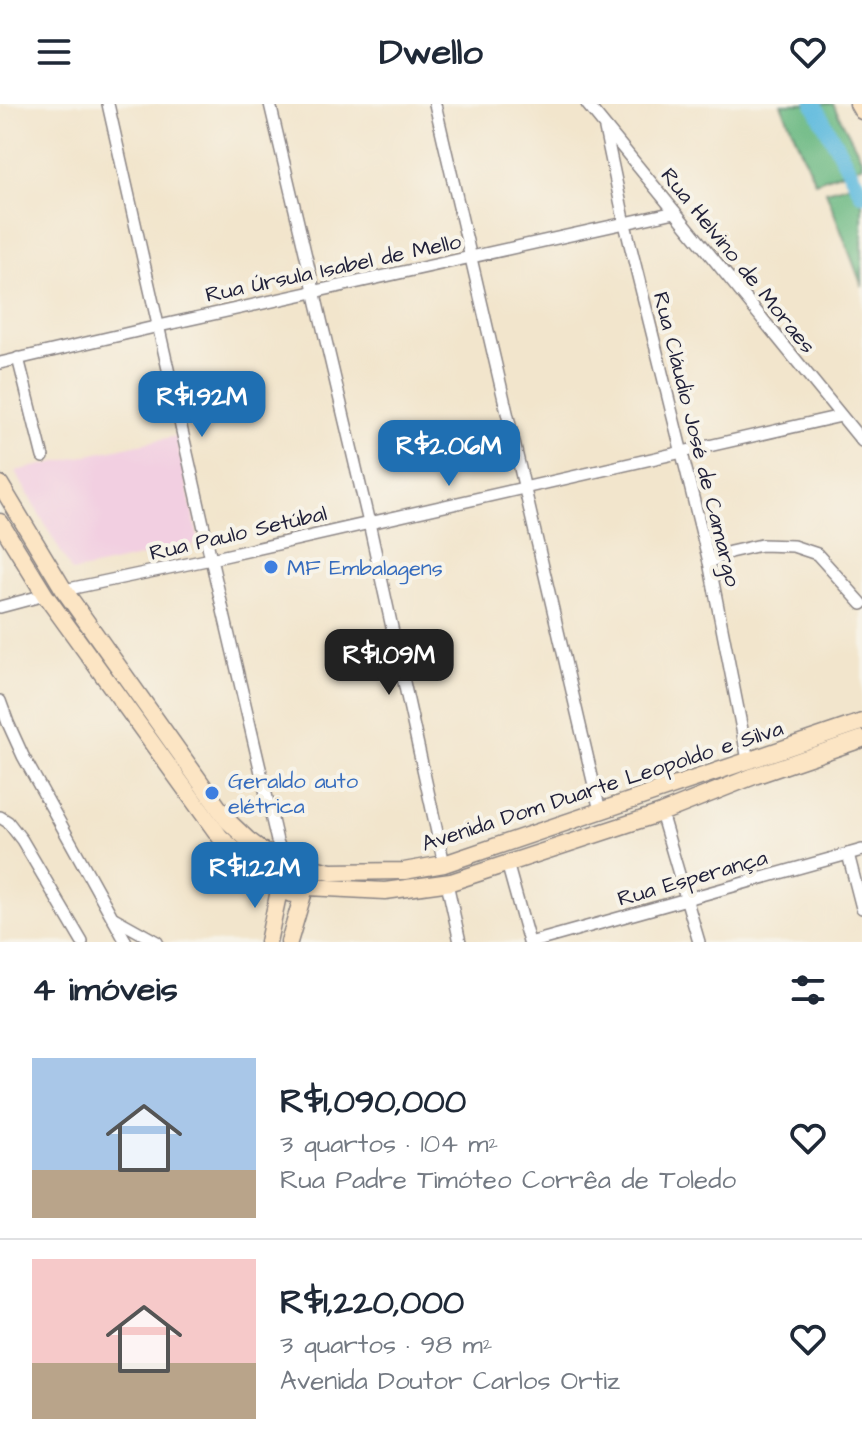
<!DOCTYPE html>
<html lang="pt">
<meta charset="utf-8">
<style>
body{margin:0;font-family:"Architects Daughter",sans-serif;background:#f6f6f7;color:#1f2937;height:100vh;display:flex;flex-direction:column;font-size:30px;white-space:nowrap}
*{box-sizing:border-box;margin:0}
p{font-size:26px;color:#747a83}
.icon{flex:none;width:44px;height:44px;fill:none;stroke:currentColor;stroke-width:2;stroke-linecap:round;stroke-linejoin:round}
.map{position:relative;height:838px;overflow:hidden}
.details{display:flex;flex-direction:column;background:#fff;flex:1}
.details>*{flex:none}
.price{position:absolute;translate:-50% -68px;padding:0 18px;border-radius:16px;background:#1f6fb2;color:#fff;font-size:26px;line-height:52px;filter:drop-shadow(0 2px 4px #0008)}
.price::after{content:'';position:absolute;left:50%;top:48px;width:24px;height:18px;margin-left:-12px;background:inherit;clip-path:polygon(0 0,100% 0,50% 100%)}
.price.active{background:#222;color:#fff}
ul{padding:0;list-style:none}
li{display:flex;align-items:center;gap:24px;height:200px;padding:0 32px}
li+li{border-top:2px solid #e0e1e3}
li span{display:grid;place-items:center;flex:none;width:224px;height:160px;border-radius:0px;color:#555}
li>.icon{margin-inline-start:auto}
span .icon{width:96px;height:96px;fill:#fffc;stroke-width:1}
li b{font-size:34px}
h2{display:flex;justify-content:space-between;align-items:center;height:96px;padding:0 32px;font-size:34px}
header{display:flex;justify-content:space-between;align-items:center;height:104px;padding:0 32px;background:#fff;font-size:36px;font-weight:700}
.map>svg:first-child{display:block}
.built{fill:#f2cfe1}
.forest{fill:#6cb983;stroke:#476e5f;stroke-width:2}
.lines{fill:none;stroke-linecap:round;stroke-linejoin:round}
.river{stroke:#60bbde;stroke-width:16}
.street-casing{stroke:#8a8484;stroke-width:14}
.secondary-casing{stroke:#8a8484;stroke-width:19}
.street{stroke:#fff;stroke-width:11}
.secondary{stroke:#fce5c4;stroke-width:16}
.shop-dot{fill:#3f7fe0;stroke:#f7f3e8;stroke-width:3}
.labels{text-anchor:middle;stroke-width:8;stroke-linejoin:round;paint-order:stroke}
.street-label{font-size:22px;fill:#22223b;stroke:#f7f3e8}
.shop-label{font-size:22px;fill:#366cbe;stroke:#f7f3e8;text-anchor:start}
</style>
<header><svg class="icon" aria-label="menu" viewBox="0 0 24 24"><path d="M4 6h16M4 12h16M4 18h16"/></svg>Dwello<svg class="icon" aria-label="heart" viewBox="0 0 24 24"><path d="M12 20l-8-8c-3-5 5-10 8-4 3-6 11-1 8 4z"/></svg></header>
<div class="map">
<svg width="862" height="838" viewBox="0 0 862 838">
<rect width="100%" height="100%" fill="#f7f3e8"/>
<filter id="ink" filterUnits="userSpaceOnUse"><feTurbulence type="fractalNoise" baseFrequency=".0125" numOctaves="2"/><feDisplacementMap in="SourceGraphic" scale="16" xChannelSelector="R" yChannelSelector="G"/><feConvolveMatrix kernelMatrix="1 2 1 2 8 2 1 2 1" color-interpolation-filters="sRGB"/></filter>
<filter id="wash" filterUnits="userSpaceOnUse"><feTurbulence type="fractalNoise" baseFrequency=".006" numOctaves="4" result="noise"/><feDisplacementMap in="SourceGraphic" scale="32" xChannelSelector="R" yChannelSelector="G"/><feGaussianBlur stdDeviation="1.8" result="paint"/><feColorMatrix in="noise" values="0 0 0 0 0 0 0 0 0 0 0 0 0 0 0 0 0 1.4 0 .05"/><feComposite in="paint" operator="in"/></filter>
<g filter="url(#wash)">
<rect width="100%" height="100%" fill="#f2e5cc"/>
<!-- built -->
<path class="built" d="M 176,332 L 198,434 L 193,441 L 72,468 L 15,367 Z"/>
<!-- forest -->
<g class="forest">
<path d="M 781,0 L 833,0 L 862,55 L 862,61 L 815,78 Z"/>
<path d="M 862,77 L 862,182 L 826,87 Z"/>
</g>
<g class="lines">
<!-- river -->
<path class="river" d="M 814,0 L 862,90"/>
</g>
</g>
<g filter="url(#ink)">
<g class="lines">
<defs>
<g id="street">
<path d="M 108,0 L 211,455 L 277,737 L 286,760"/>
<path d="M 270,0 L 369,419 L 444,760"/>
<path d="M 435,0 L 600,707"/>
<path d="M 587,0 L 862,337"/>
<path d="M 605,25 L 625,120 L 709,458 L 748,656"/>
<path d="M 18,254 L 43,353"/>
<path d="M 0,259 L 159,222 L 675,108"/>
<path d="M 709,458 L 730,448 L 761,441 L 793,442 L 817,450 L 862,500"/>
<path d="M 64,486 L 211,455 L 841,312"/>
<path d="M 0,503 L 45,491"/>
<path d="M 0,597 L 8,619 L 23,652 L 126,838"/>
<path d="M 661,709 L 699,838"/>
<path d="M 0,713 L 8,718 L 22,736 L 82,838"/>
<path d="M 848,750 L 862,804"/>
<path d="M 507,759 L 529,838"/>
<path d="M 447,779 L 460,838"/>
<path d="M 114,814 L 157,838"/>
<path d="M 533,838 L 862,746"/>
</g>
<g id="secondary">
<path d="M 858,0 L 862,7"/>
<path d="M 0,380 L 64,486 L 228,717 L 248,736 L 283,762"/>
<path d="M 0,418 L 45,491 L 220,733 L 252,761 L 278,778"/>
<circle cx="294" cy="774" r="16"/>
<path d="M 305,762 L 331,768 L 404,767 L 444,760 L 862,618"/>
<path d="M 308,783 L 385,787 L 451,778 L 661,709 L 754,672 L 862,635"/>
<path d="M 268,838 L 280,782"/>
<path d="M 289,838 L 304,787"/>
</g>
</defs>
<!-- street casing -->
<use href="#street" class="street-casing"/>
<!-- secondary casing -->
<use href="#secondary" class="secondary-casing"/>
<!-- street -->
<use href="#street" class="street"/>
<!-- secondary -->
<use href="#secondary" class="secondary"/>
</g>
</g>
<!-- markers -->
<g class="shop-dot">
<circle cx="271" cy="463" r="8"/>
<circle cx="212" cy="689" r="8"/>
</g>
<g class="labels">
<!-- street labels -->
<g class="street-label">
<text transform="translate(739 156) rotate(51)" y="8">Rua Helvino de Moraes</text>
<text transform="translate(333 163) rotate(-12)" y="8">Rua Úrsula Isabel de Mello</text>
<text transform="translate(698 335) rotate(76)" y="8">Rua Cláudio José de Camargo</text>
<text transform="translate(238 428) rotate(-13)" y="8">Rua Paulo Setúbal</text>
<text transform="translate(602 681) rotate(-18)" y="8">Avenida Dom Duarte Leopoldo e Silva</text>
<text transform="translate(692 773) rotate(-16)" y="8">Rua Esperança</text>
</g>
<!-- shop labels -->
<g class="shop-label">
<text x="287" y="471">MF Embalagens</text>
<text x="228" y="684">Geraldo auto<tspan x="228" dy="25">elétrica</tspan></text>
</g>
</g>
</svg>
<b class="price" style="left:202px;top:335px">R$1.92M</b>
<b class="price" style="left:449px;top:384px">R$2.06M</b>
<b class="price active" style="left:389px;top:593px">R$1.09M</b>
<b class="price" style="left:255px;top:806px">R$1.22M</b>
</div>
<section class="details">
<h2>4 imóveis<svg class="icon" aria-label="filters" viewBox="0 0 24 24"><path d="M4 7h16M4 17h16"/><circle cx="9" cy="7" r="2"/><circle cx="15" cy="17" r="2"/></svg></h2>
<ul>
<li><span style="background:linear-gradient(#a9c7e8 70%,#b9a48a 0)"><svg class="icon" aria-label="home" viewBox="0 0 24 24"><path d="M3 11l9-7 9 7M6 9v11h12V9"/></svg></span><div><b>R$1,090,000</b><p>3 quartos · 104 m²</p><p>Rua Padre Timóteo Corrêa de Toledo</p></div><svg class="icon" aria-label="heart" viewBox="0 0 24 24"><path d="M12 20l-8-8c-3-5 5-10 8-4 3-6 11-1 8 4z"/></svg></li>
<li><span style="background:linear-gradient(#f6c9c9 65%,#b9a48a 0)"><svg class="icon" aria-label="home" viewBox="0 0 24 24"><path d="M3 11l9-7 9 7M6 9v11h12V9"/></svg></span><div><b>R$1,220,000</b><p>3 quartos · 98 m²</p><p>Avenida Doutor Carlos Ortiz</p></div><svg class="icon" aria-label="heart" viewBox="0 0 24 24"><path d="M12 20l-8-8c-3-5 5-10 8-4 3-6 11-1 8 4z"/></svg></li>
</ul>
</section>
